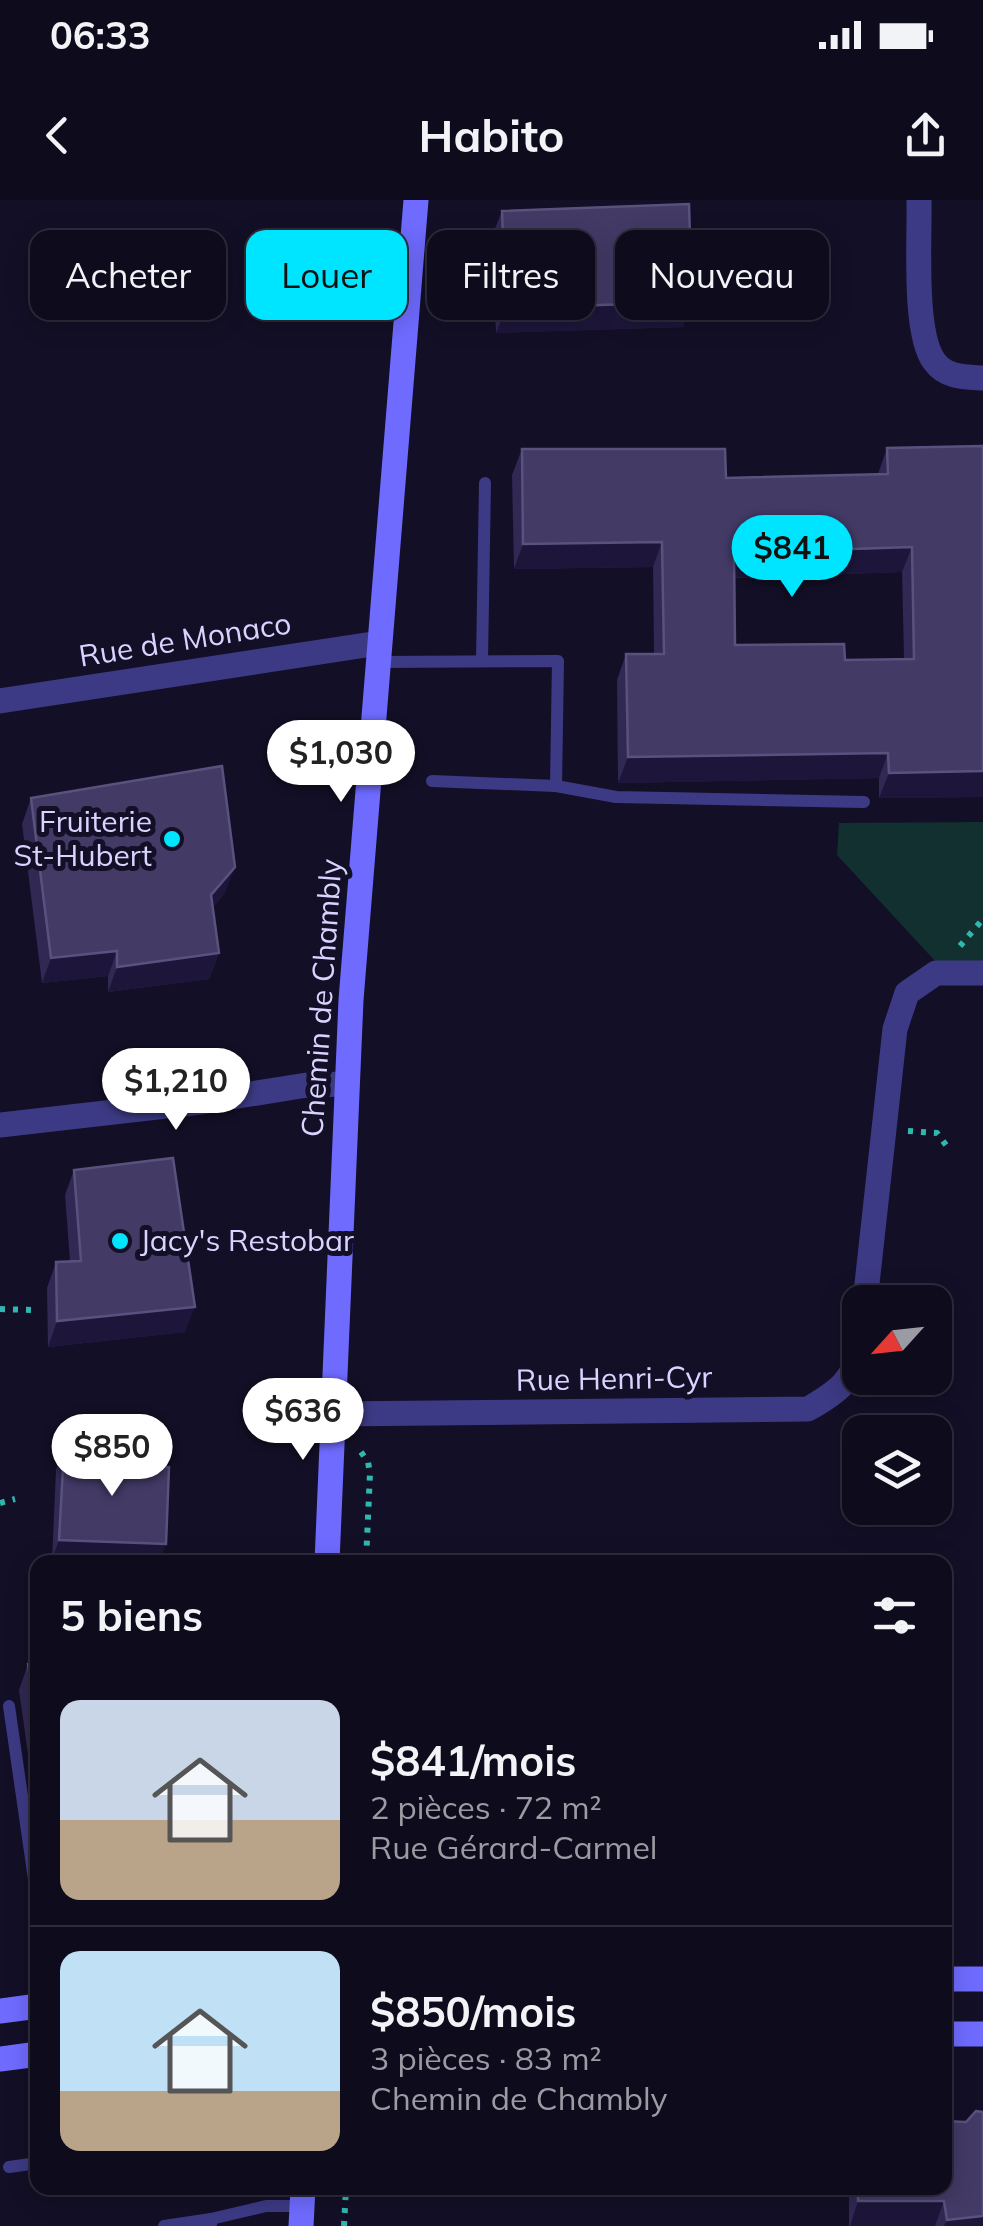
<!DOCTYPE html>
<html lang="fr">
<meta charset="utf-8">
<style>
body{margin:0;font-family:Mulish,sans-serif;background:#171425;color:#f1f3f6;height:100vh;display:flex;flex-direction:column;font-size:38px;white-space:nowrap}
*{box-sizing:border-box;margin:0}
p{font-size:32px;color:#9b9ba3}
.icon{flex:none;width:55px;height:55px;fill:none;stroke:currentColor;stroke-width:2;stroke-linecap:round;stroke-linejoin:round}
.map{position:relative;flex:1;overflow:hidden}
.side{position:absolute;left:30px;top:1355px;width:922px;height:640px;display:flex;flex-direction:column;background:#0e0b1c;border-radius:20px;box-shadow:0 5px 25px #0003,0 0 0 2px #2e2b3b}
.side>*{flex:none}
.guide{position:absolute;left:30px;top:30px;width:925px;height:90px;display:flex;gap:20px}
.needle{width:65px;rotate:243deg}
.controls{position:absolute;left:842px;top:1085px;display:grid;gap:20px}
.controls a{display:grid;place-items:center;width:110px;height:110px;border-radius:20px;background:#0e0b1c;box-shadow:0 5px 25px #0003,0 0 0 2px #2e2b3b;font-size:50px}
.price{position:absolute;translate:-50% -85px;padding:0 22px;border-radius:35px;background:#fff;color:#222;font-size:32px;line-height:65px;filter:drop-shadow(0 2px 5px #0008)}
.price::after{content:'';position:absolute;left:50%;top:60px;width:30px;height:22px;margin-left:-15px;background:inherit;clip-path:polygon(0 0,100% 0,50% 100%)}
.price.active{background:#00e5ff;color:#111}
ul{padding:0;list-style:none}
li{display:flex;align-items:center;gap:30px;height:250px;padding:0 30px}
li+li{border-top:2px solid #2e2b3b}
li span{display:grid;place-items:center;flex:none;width:280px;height:200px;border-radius:20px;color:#555}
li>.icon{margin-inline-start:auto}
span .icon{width:120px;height:120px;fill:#fffc;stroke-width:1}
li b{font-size:42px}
h2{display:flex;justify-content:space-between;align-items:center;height:120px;padding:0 30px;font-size:42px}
.chip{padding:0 35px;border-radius:20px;background:#0e0b1c;box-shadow:0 5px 25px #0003,0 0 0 2px #2e2b3b;font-size:35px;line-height:90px}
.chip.active{background:#00e5ff;color:#111}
.status{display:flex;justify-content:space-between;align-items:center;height:70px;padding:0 50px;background:#0e0b1c;direction:ltr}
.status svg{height:28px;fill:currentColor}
header{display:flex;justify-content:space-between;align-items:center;height:130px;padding:0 30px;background:#0e0b1c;font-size:45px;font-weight:700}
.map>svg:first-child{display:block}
.green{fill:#12302f}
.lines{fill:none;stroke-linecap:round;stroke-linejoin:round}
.path{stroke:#2fb8b0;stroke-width:6;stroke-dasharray:5 8;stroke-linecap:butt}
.lane{stroke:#3d3a85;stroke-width:12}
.street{stroke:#3d3a85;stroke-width:25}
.secondary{stroke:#6f6bff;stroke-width:25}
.wall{fill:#312854;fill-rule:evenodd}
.shaded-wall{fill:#1d163a}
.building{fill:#433a66;stroke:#5a527e;stroke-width:2.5;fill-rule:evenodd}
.poi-dot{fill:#00e5ff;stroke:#130f26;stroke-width:4}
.labels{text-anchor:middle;stroke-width:10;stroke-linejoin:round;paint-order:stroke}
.street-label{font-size:30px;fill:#d9d4ff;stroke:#130f26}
.poi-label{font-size:30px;fill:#d9d4ff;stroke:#130f26;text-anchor:end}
</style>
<div class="status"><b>06:33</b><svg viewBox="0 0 49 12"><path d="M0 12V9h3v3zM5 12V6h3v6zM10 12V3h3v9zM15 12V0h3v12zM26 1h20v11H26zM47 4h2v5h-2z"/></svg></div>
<header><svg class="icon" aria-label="back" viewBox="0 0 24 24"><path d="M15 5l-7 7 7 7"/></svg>Habito<svg class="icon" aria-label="share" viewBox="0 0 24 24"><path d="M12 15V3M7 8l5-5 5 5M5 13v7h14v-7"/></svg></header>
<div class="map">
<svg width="983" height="2026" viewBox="0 0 983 2026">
<rect width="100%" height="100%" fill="#130f26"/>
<!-- green -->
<path class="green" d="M 983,622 L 983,762 L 937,763 L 837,655 L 839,623 Z"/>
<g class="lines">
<!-- path -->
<g class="path">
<path d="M 960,746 L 983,719"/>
<path d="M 908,931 L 937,933 L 949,949"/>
<path d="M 0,1109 L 33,1110"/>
<path d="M 361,1252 L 368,1262 L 370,1273 L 366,1362"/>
<path d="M 0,1303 L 15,1299"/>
<path d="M 344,2026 L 346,1988"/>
</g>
<!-- lane -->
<g class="lane">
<path d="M 482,461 L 485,283"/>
<path d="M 378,462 L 558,461 L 556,586 L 616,597 L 864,602"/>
<path d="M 432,581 L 556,586"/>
<path d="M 9,1506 L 38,1707"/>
<path d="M 9,1967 L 38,1963"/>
<path d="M 164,2026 L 211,2019"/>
<path d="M 211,2026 L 211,2019 L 266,2006 L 302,2006"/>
</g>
<!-- street -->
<g class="street">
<path d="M 919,0 C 920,38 913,132 934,161 C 946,178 965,177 983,178"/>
<path d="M 0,501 L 379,443"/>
<path d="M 0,925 L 201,902 L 307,885 L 347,884"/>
<path d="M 865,1102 L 895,829 L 907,793 L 936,773 L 983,773"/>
<path d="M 333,1214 L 808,1209 C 836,1193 856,1180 860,1145"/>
</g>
<!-- secondary -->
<g class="secondary">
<path d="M 327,1362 L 351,800 L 416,0"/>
<path d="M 945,1779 L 983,1779"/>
<path d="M 0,1811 L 38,1806"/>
<path d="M 945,1834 L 983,1834"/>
<path d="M 0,1859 L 38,1854"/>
<path d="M 301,2026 L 303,1988"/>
</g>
</g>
<!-- wall -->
<g class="wall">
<path d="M 502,11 L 692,102 L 683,127 L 496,133 L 492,36 Z"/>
<path d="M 887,248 L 983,597 L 879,598 L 879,578 L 618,583 L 617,480 L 626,454 L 654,454 L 653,367 L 514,369 L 512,275 L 522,249 L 726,278 L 878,274 ZM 902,372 L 904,459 L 845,460 L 735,445 L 734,378 Z"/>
<path d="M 31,598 L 225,693 L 213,707 L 219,753 L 209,779 L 108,792 L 108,776 L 42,783 L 22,624 Z"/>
<path d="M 74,970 L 185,1132 L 48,1147 L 47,1088 L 56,1062 L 70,1061 L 65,995 Z"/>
<path d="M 64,1249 L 129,1268 L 52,1360 L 56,1270 Z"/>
<path d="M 38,1463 L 38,1611 L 36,1611 L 19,1490 L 28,1464 Z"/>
<path d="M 849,1988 L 945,1988 L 983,2026 L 849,2026 Z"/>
</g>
<!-- shaded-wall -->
<g class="shaded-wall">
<path d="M 692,102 L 683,127 L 496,133 L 506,108 Z"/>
<path d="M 662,342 L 653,367 L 514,369 L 523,344 Z"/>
<path d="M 912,347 L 902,372 L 724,378 L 734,353 Z"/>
<path d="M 888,553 L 879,578 L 618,583 L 628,557 Z"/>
<path d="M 983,571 L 983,597 L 879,598 L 889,573 Z"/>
<path d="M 235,667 L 225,693 L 202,720 L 211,695 Z"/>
<path d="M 117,751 L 108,776 L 42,783 L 51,758 Z"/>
<path d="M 219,753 L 209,779 L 108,792 L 117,767 Z"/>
<path d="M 195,1107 L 185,1132 L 48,1147 L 57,1121 Z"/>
<path d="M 59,1340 L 166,1344 L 159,1362 L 52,1360 Z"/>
<path d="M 130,1988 L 167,1988 L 128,1993 Z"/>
<path d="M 858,2001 L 944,2001 L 935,2026 L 850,2026 Z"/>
<path d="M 983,2016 L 983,2026 L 944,2026 L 947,2020 Z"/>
</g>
<!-- building -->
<g class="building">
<path d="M 689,4 L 692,102 L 506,108 L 502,11 Z"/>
<path d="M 983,246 L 983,571 L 889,573 L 888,553 L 628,557 L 626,454 L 664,454 L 662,342 L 523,344 L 522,249 L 725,249 L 726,278 L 888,274 L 887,248 ZM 912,347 L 914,459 L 845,460 L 844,444 L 735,445 L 734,353 Z"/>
<path d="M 222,566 L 235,667 L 211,695 L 219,753 L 117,767 L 117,751 L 51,758 L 31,598 Z"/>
<path d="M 173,958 L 195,1107 L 57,1121 L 56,1062 L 81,1061 L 74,970 Z"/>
<path d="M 64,1249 L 130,1254 L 129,1268 L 169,1267 L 166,1344 L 59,1340 Z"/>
<path d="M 38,1463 L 38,1530 L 28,1464 Z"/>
<path d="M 976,1911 L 983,1912 L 983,2016 L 947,2020 L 944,2001 L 858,2001 L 858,1988 L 945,1988 L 945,1921 L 966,1922 Z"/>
</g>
<!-- markers -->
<g class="poi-dot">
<circle cx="172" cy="639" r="10"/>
<circle cx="120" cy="1041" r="10"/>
</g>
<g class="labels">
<!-- street labels -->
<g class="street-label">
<text transform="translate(185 440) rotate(-9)" y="10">Rue de Monaco</text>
<text transform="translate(322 798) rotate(-86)" y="10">Chemin de Chambly</text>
<text transform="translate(614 1179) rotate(-1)" y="10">Rue Henri-Cyr</text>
</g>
<!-- poi labels -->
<g class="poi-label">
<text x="152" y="632">Fruiterie<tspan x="152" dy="34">St-Hubert</tspan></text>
<text x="140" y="1051" text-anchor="start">Jacy's Restobar</text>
</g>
</g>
</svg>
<div class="controls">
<a><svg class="needle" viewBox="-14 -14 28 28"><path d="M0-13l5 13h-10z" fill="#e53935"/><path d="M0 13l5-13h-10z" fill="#9b9ba3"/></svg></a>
<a><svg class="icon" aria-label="layers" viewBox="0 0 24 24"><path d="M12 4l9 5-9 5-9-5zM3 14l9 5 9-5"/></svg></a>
</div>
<b class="price active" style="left:792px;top:400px">$841</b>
<b class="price" style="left:341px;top:605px">$1,030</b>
<b class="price" style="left:176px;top:933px">$1,210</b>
<b class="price" style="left:303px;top:1263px">$636</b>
<b class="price" style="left:112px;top:1299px">$850</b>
<div class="guide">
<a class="chip">Acheter</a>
<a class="chip active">Louer</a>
<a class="chip">Filtres</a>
<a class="chip">Nouveau</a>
</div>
<section class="side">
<h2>5 biens<svg class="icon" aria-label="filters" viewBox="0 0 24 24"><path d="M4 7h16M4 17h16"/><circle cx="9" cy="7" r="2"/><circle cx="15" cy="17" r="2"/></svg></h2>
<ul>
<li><span style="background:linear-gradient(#c9d6e8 60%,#b9a48a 0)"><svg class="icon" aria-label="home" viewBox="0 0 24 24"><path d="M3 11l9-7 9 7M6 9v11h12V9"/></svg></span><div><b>$841/mois</b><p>2 pièces · 72 m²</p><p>Rue Gérard-Carmel</p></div></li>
<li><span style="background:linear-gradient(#bfe0f5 70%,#b9a48a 0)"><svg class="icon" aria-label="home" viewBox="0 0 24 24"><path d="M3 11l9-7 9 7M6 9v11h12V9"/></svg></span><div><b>$850/mois</b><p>3 pièces · 83 m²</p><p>Chemin de Chambly</p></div></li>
</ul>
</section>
</div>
